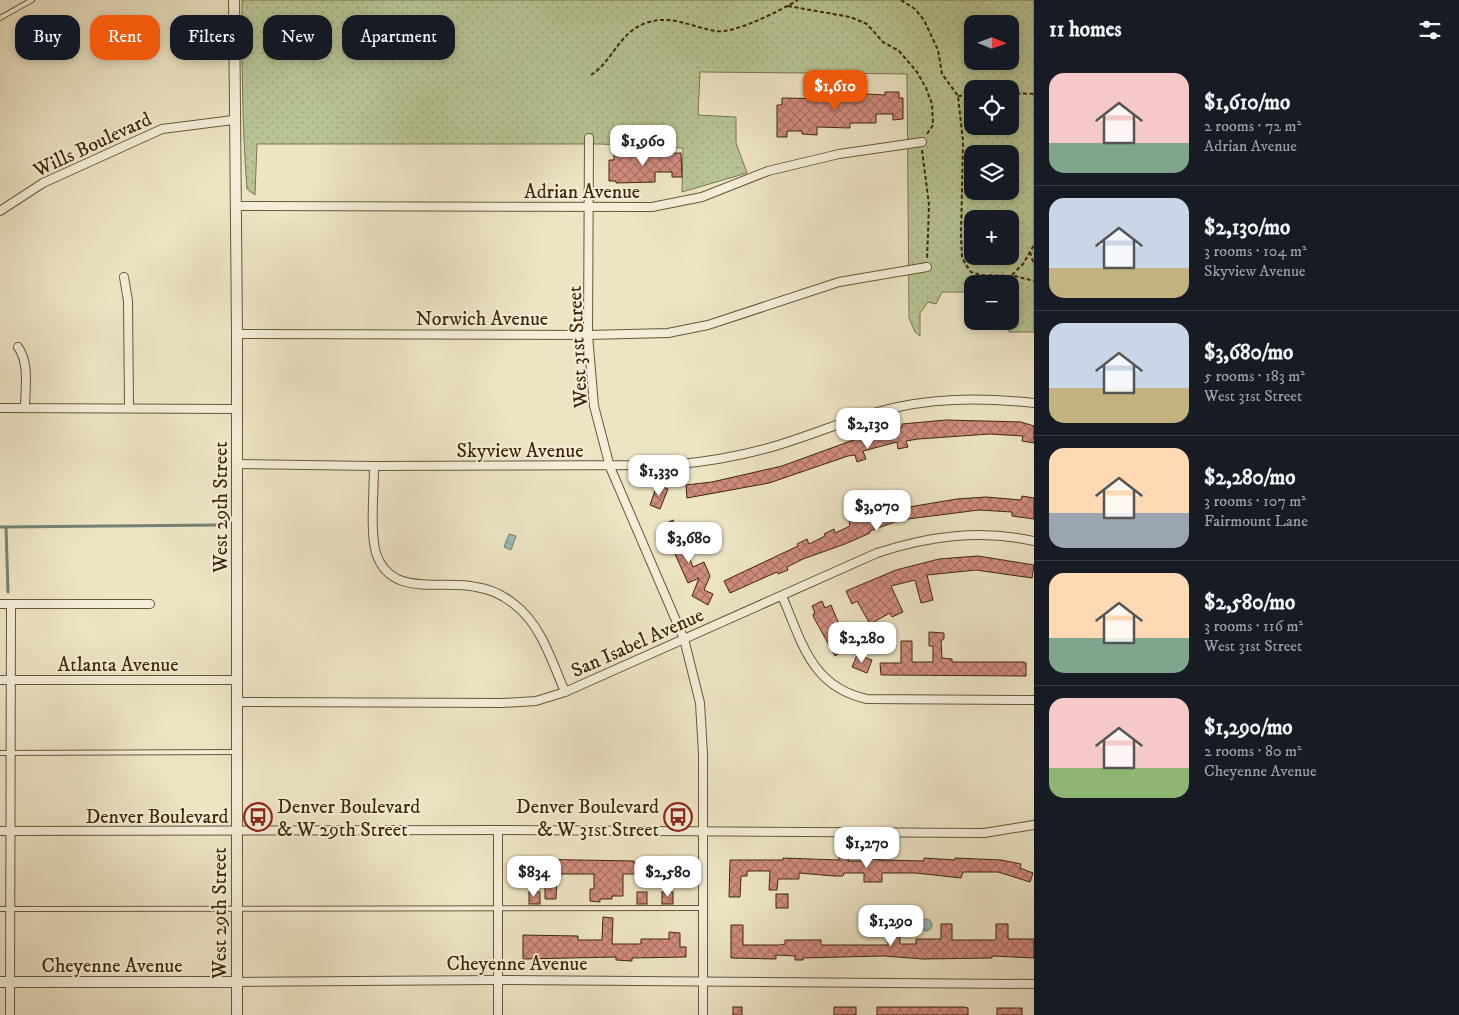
<!DOCTYPE html>
<meta charset="utf-8">
<style>
body{margin:0;font-family:"IM FELL DW Pica",serif;background:#20242c;color:#f1f3f6;height:100vh;display:flex;flex-direction:column;font-size:19px;white-space:nowrap}
*{box-sizing:border-box;margin:0}
p{font-size:16px;color:#9ea1a6}
.icon{flex:none;width:28px;height:28px;fill:none;stroke:currentColor;stroke-width:2;stroke-linecap:round;stroke-linejoin:round}
.map{position:relative;flex:1;overflow:hidden}
.sheet{display:flex;flex-direction:column;background:#171b24;width:425px}
.sheet>*{flex:none}
.guide{position:absolute;left:15px;top:15px;width:475px;height:45px;display:flex;gap:10px}
.needle{width:32px;rotate:91deg}
.buttons{position:absolute;left:964px;top:15px;display:grid;gap:10px}
.buttons a{display:grid;place-items:center;width:55px;height:55px;border-radius:10px;background:#171b24;box-shadow:0 2px 8px #0003;font-size:25px}
.price{position:absolute;translate:-50% -42px;padding:0 11px;border-radius:10px;background:#fff;color:#222;font-size:16px;line-height:32px;filter:drop-shadow(0 1px 2px #0008)}
.price::after{content:'';position:absolute;left:50%;top:30px;width:15px;height:11px;margin-left:-8px;background:inherit;clip-path:polygon(0 0,100% 0,50% 100%)}
.price.selected{background:#ea580c;color:#fff}
ul{padding:0;list-style:none}
li{display:flex;align-items:center;gap:15px;height:125px;padding:0 15px}
li+li{border-top:1px solid #363941}
li span{display:grid;place-items:center;flex:none;width:140px;height:100px;border-radius:15px;color:#555}
li>.icon{margin-inline-start:auto}
span .icon{width:60px;height:60px;fill:#fffc;stroke-width:1}
li b{font-size:21px}
h2{display:flex;justify-content:space-between;align-items:center;height:60px;padding:0 15px;font-size:21px}
.tag{padding:0 18px;border-radius:15px;background:#171b24;box-shadow:0 2px 8px #0003;font-size:18px;line-height:45px}
.tag.selected{background:#ea580c;color:#fff}
main{display:flex;flex:1;min-height:0}
.map>svg:first-child{display:block}
.green{fill:url(#green-dots);stroke:#7c764d;fill-rule:evenodd}
.water{fill:url(#water-waves);stroke:#768172}
.lines{fill:none;stroke-linecap:round;stroke-linejoin:round}
.stream{stroke:#768172;stroke-width:3}
.building{fill:url(#building-cross-hatch);stroke:#3f2706}
.service-casing{stroke:#6a5636;stroke-width:6}
.minor-casing{stroke:#6a5636;stroke-width:10}
.tertiary-casing{stroke:#6a5636;stroke-width:12}
.path{stroke:#3f2706;stroke-width:2;stroke-dasharray:4 2.5;stroke-linecap:butt}
.service{stroke:#f3edd9;stroke-width:4}
.minor{stroke:#f3edd9;stroke-width:8}
.tertiary{stroke:#f3edd9;stroke-width:10}
.labels{text-anchor:middle;stroke-width:4;stroke-linejoin:round;paint-order:stroke}
.street-label{font-size:20px;fill:#3f2706;stroke:#f3edd9}
.poi-label{font-size:20px;fill:#3f2706;stroke:#f3edd9;text-anchor:start}
</style>
<main>
<div class="map">
<svg width="1034" height="1015" viewBox="0 0 1034 1015">
<defs>
<pattern id="green-dots" width="8" height="8" patternUnits="userSpaceOnUse" patternTransform="scale(1.25)"><rect width="8" height="8" fill="#b8c494"/><path d="M2 2h.1M6 6h.1" fill="none" stroke="#9fa87e" stroke-width="1.8" stroke-linecap="round"/></pattern>
<pattern id="water-waves" width="16" height="10" patternUnits="userSpaceOnUse" patternTransform="scale(1.25)"><rect width="16" height="10" fill="#9abdba"/><path d="M0 5q4-4 8 0t8 0" fill="none" stroke="#86a29e"/></pattern>
<pattern id="building-cross-hatch" width="8" height="8" patternUnits="userSpaceOnUse" patternTransform="scale(1.25)"><rect width="8" height="8" fill="#d18c80"/><path d="M0 0l8 8M0 8l8-8" fill="none" stroke="#ab7267"/></pattern>
</defs>
<rect width="100%" height="100%" fill="#ede4c4"/>
<filter id="stains"><feTurbulence type="fractalNoise" baseFrequency=".004" numOctaves="4"/><feColorMatrix values="0 0 0 0 .2 0 0 0 0 .09 0 0 0 0 .02 0 0 0 .5 -.17"/></filter>
<radialGradient id="worn" r=".72"><stop offset=".6" stop-color="#630" stop-opacity="0"/><stop offset="1" stop-color="#630" stop-opacity=".3"/></radialGradient>
<!-- green -->
<path class="green" d="M 242,0 L 1034,0 L 1034,332 L 1009,332 L 1010,284 L 972,284 L 972,292 L 942,292 L 936,304 L 928,302 L 920,313 L 920,336 L 915,332 L 909,318 L 907,74 L 700,72 L 698,115 L 736,117 L 736,143 L 747,173 L 682,192 L 683,148 L 600,144 L 257,144 L 255,195 L 247,189 C 242,126 242,63 242,0 ZM 972,24 L 1010,24 L 1010,61 L 972,61 ZM 972,89 L 1010,89 L 1010,126 L 972,126 ZM 972,154 L 1010,154 L 1010,191 L 972,191 ZM 972,219 L 1010,219 L 1010,256 L 972,256 Z"/>
<!-- water -->
<g class="water">
<path d="M 509,534 L 516,536 L 511,550 L 504,547 Z"/>
<circle cx="926" cy="925" r="6"/>
</g>
<g class="lines">
<!-- stream -->
<g class="stream">
<path d="M 0,527 L 219,525"/>
<path d="M 6,527 L 8,592"/>
</g>
</g>
<!-- building -->
<g class="building">
<path d="M 856,91 L 866,91 L 866,94 L 885,95 L 885,92 L 899,92 L 899,98 L 903,98 L 903,119 L 893,120 L 893,114 L 876,114 L 876,123 L 850,123 L 850,128 L 817,127 L 817,135 L 802,134 L 802,131 L 787,131 L 787,137 L 777,137 L 777,105 L 782,105 L 782,98 L 830,99 L 830,96 L 839,96 L 839,99 L 856,99 Z"/>
<path d="M 614,153 L 628,153 L 628,155 L 681,153 L 682,177 L 672,177 L 672,172 L 655,172 L 655,182 L 616,183 L 616,181 L 609,181 L 609,160 L 614,160 Z"/>
<path d="M 946,420 L 1021,422 L 1034,426 L 1034,443 L 1022,441 L 1023,436 L 990,434 L 918,439 L 906,441 L 908,447 L 898,449 L 897,442 L 863,451 L 866,459 L 857,462 L 855,455 L 848,456 L 769,483 L 687,498 L 686,485 L 712,482 L 782,466 L 859,438 L 902,427 L 902,424 Z"/>
<path d="M 657,485 L 668,489 L 660,509 L 650,505 Z"/>
<path d="M 1022,496 L 1034,498 L 1034,519 L 1012,516 L 1012,512 L 979,510 L 900,520 L 870,531 L 870,533 L 845,544 L 803,559 L 787,567 L 788,570 L 778,574 L 777,572 L 730,593 L 724,581 L 798,546 L 797,544 L 807,539 L 809,544 L 825,536 L 824,534 L 834,529 L 835,533 L 850,526 L 849,522 L 859,517 L 860,520 L 891,510 L 957,499 L 986,497 L 1021,500 Z"/>
<path d="M 673,520 L 693,567 L 704,562 L 710,576 L 704,590 L 713,594 L 708,605 L 692,596 L 699,578 L 688,583 L 662,525 Z"/>
<path d="M 978,556 L 1034,565 L 1032,578 L 976,570 L 927,575 L 933,600 L 921,603 L 915,580 L 891,586 L 903,612 L 892,617 L 890,613 L 870,624 L 857,601 L 852,604 L 846,591 L 896,570 L 939,559 Z"/>
<path d="M 822,601 L 825,608 L 831,605 L 845,638 L 840,641 L 855,641 L 841,649 L 845,650 L 835,656 L 814,618 L 813,614 L 815,613 L 812,606 Z"/>
<path d="M 929,632 L 944,633 L 944,639 L 941,641 L 942,658 L 952,659 L 952,662 L 1024,662 L 1026,663 L 1026,676 L 881,675 L 880,663 L 901,663 L 901,641 L 912,641 L 912,662 L 933,662 L 933,646 L 929,646 Z"/>
<path d="M 857,655 L 872,660 L 867,673 L 852,667 Z"/>
<path d="M 839,857 L 849,857 L 848,861 L 865,861 L 865,858 L 883,860 L 924,861 L 924,858 L 955,860 L 955,858 L 1001,860 L 1021,864 L 1020,868 L 1033,873 L 1030,882 L 998,872 L 963,872 L 961,878 L 916,873 L 882,873 L 882,882 L 864,882 L 864,873 L 844,873 L 843,876 L 834,876 L 799,873 L 799,879 L 778,879 L 777,890 L 769,890 L 770,871 L 747,871 L 747,876 L 741,876 L 740,897 L 729,897 L 730,860 L 783,860 L 783,858 L 839,860 Z"/>
<path d="M 524,859 L 634,861 L 634,863 L 647,863 L 647,874 L 623,874 L 623,896 L 612,896 L 612,899 L 600,899 L 600,902 L 590,901 L 590,889 L 594,889 L 594,874 L 557,874 L 556,899 L 545,899 L 545,873 L 524,873 Z"/>
<path d="M 664,860 L 680,860 L 680,873 L 661,872 L 661,863 L 664,863 Z"/>
<rect x="529" y="892" width="11" height="12"/>
<rect x="637" y="892" width="10" height="12"/>
<rect x="662" y="892" width="11" height="12"/>
<rect x="776" y="894" width="12" height="14"/>
<path d="M 603,917 L 613,918 L 612,944 L 641,944 L 641,939 L 669,939 L 669,932 L 680,933 L 680,947 L 686,947 L 686,957 L 632,958 L 632,961 L 616,960 L 616,957 L 523,959 L 523,935 L 578,936 L 578,940 L 602,940 Z"/>
<path d="M 888,920 L 900,920 L 900,944 L 916,944 L 916,939 L 941,939 L 941,924 L 952,924 L 952,940 L 996,940 L 996,924 L 1008,924 L 1008,939 L 1034,939 L 1034,958 L 992,956 L 992,958 L 923,959 L 884,956 L 803,958 L 803,960 L 795,960 L 795,956 L 776,955 L 776,959 L 731,958 L 731,925 L 743,925 L 743,945 L 780,945 L 785,944 L 785,940 L 821,940 L 821,945 L 888,945 Z"/>
<rect x="733" y="1007" width="9" height="8"/>
<rect x="834" y="1007" width="22" height="8"/>
<path d="M 877,1007 L 964,1007 L 968,1008 L 968,1015 L 877,1015 Z"/>
<rect x="997" y="1008" width="25" height="7"/>
</g>
<g class="lines">
<defs>
<g id="service">
<path d="M 0,18 L 32,0"/>
<path d="M 0,753 L 237,752"/>
<path d="M 0,909 L 703,908"/>
</g>
<g id="minor">
<path d="M 589,138 L 588,335 L 594,406 L 610,467 L 684,639 L 700,703 L 703,754 L 703,1015"/>
<path d="M 235,206 L 652,207 L 702,197 L 768,171 L 839,154 L 922,142"/>
<path d="M 0,211 L 43,183 L 162,129 L 233,120"/>
<path d="M 124,277 L 128,301 L 129,408"/>
<path d="M 237,334 L 588,335 L 668,333 L 708,325 L 839,282 L 927,267"/>
<path d="M 18,347 C 30,364 25,388 25,408"/>
<path d="M 0,408 L 237,409"/>
<path d="M 237,464 L 374,466 L 671,465 C 704,462 736,457 768,448 C 812,436 853,416 898,407 C 943,397 989,398 1034,403"/>
<path d="M 374,466 C 374,490 370,532 376,553 C 391,599 442,579 476,587 C 490,589 503,595 514,604 C 541,624 552,662 565,692"/>
<path d="M 782,596 C 802,642 811,687 867,699 L 1034,700"/>
<path d="M 0,604 L 150,604"/>
<path d="M 0,680 L 236,680"/>
<path d="M 237,702 L 502,703 L 536,701 L 565,692 L 877,553 C 929,536 980,529 1034,541"/>
<path d="M 0,831 L 498,830 L 984,833 L 1034,825"/>
<path d="M 237,982 L 497,980 L 1034,984"/>
<path d="M 10,1015 L 11,604"/>
<path d="M 498,1015 L 498,830"/>
</g>
<g id="tertiary">
<path d="M 234,0 L 237,334 L 237,1015"/>
<path d="M 0,982 L 237,982"/>
</g>
</defs>
<!-- service casing -->
<use href="#service" class="service-casing"/>
<!-- minor casing -->
<use href="#minor" class="minor-casing"/>
<!-- tertiary casing -->
<use href="#tertiary" class="tertiary-casing"/>
<!-- path -->
<g class="path">
<path d="M 901,0 L 915,9 L 924,20 L 938,50 L 942,74 L 958,96 L 963,141 L 961,235 L 962,257 L 966,265 L 971,272 L 981,275 L 1015,276 L 1034,281"/>
<path d="M 788,6 L 850,17 L 867,24 L 883,42 L 899,51 L 917,72 L 926,88 L 932,104 L 933,125 L 927,134"/>
<path d="M 591,75 C 613,61 619,32 646,23 C 672,14 690,27 716,31 C 735,34 781,10 798,0"/>
<path d="M 1010,93 L 1034,94"/>
<path d="M 958,96 L 972,95"/>
<path d="M 922,150 L 929,205 L 927,260"/>
<path d="M 1030,252 L 1034,265"/>
<path d="M 1012,275 L 1023,264 L 1034,245"/>
</g>
<!-- service -->
<use href="#service" class="service"/>
<!-- minor -->
<use href="#minor" class="minor"/>
<!-- tertiary -->
<use href="#tertiary" class="tertiary"/>
</g>
<!-- icons -->
<defs>
<symbol id="bus-ring" viewBox="-11 -11 22 22"><circle r="9.5" fill="#f3edd9" stroke="#8f2418" stroke-width="1.5"/><path d="M-5-6H5V4H4V6H2V4H-2V6H-4V4H-5ZM-3.5-4V0h7V-4ZM-3.5 1.2v1.5H-2V1.2ZM2 1.2v1.5H3.5V1.2Z" fill="#8f2418"/></symbol>
</defs>
<g fill-rule="evenodd">
<use href="#bus-ring" x="242" y="801" width="32" height="32"/>
<use href="#bus-ring" x="662" y="801" width="32" height="32"/>
</g>
<g class="labels">
<!-- street labels -->
<g class="street-label">
<text transform="translate(92 144) rotate(-25)" y="7">Wills Boulevard</text>
<text x="582" y="198">Adrian Avenue</text>
<text x="482" y="325">Norwich Avenue</text>
<text transform="translate(577 347) rotate(-93)" y="7">West 31st Street</text>
<text x="520" y="457">Skyview Avenue</text>
<text transform="translate(220 507) rotate(-90)" y="7">West 29th Street</text>
<text transform="translate(637 642) rotate(-24)" y="7">San Isabel Avenue</text>
<text x="118" y="671">Atlanta Avenue</text>
<text x="157" y="823">Denver Boulevard</text>
<text transform="translate(219 913) rotate(-90)" y="7">West 29th Street</text>
<text x="517" y="970">Cheyenne Avenue</text>
<text x="112" y="972">Cheyenne Avenue</text>
</g>
<!-- poi labels -->
<g class="poi-label">
<text x="277" y="813">Denver Boulevard<tspan x="277" dy="23">&amp; W 29th Street</tspan></text>
<text x="659" y="813" text-anchor="end">Denver Boulevard<tspan x="659" dy="23">&amp; W 31st Street</tspan></text>
</g>
</g>
<rect width="100%" height="100%" filter="url(#stains)"/>
<rect width="100%" height="100%" fill="url(#worn)"/>
</svg>
<div class="buttons">
<a><svg class="needle" viewBox="-14 -14 28 28"><path d="M0-13l5 13h-10z" fill="#e53935"/><path d="M0 13l5-13h-10z" fill="#9ea1a6"/></svg></a>
<a><svg class="icon" aria-label="locate" viewBox="0 0 24 24"><circle cx="12" cy="12" r="6"/><path d="M12 2v4M12 18v4M2 12h4M18 12h4"/></svg></a>
<a><svg class="icon" aria-label="layers" viewBox="0 0 24 24"><path d="M12 4l9 5-9 5-9-5zM3 14l9 5 9-5"/></svg></a>
<a>+</a>
<a>−</a>
</div>
<b class="price selected" style="left:835px;top:112px">$1,610</b>
<b class="price" style="left:643px;top:167px">$1,960</b>
<b class="price" style="left:868px;top:450px">$2,130</b>
<b class="price" style="left:659px;top:497px">$1,330</b>
<b class="price" style="left:877px;top:532px">$3,070</b>
<b class="price" style="left:689px;top:564px">$3,680</b>
<b class="price" style="left:862px;top:664px">$2,280</b>
<b class="price" style="left:867px;top:869px">$1,270</b>
<b class="price" style="left:534px;top:898px">$834</b>
<b class="price" style="left:668px;top:898px">$2,580</b>
<b class="price" style="left:891px;top:947px">$1,290</b>
<div class="guide">
<a class="tag">Buy</a>
<a class="tag selected">Rent</a>
<a class="tag">Filters</a>
<a class="tag">New</a>
<a class="tag">Apartment</a>
</div>
</div>
<section class="sheet">
<h2>11 homes<svg class="icon" aria-label="filters" viewBox="0 0 24 24"><path d="M4 7h16M4 17h16"/><circle cx="9" cy="7" r="2"/><circle cx="15" cy="17" r="2"/></svg></h2>
<ul>
<li><span style="background:linear-gradient(#f6c9c9 70%,#7fa58c 0)"><svg class="icon" aria-label="home" viewBox="0 0 24 24"><path d="M3 11l9-7 9 7M6 9v11h12V9"/></svg></span><div><b>$1,610/mo</b><p>2 rooms · 72 m²</p><p>Adrian Avenue</p></div></li>
<li><span style="background:linear-gradient(#c9d6e8 70%,#c2b280 0)"><svg class="icon" aria-label="home" viewBox="0 0 24 24"><path d="M3 11l9-7 9 7M6 9v11h12V9"/></svg></span><div><b>$2,130/mo</b><p>3 rooms · 104 m²</p><p>Skyview Avenue</p></div></li>
<li><span style="background:linear-gradient(#c9d6e8 65%,#c2b280 0)"><svg class="icon" aria-label="home" viewBox="0 0 24 24"><path d="M3 11l9-7 9 7M6 9v11h12V9"/></svg></span><div><b>$3,680/mo</b><p>5 rooms · 183 m²</p><p>West 31st Street</p></div></li>
<li><span style="background:linear-gradient(#ffd9b3 65%,#9aa5b1 0)"><svg class="icon" aria-label="home" viewBox="0 0 24 24"><path d="M3 11l9-7 9 7M6 9v11h12V9"/></svg></span><div><b>$2,280/mo</b><p>3 rooms · 107 m²</p><p>Fairmount Lane</p></div></li>
<li><span style="background:linear-gradient(#ffd9b3 65%,#7fa58c 0)"><svg class="icon" aria-label="home" viewBox="0 0 24 24"><path d="M3 11l9-7 9 7M6 9v11h12V9"/></svg></span><div><b>$2,580/mo</b><p>3 rooms · 116 m²</p><p>West 31st Street</p></div></li>
<li><span style="background:linear-gradient(#f6c9c9 70%,#8fb573 0)"><svg class="icon" aria-label="home" viewBox="0 0 24 24"><path d="M3 11l9-7 9 7M6 9v11h12V9"/></svg></span><div><b>$1,290/mo</b><p>2 rooms · 80 m²</p><p>Cheyenne Avenue</p></div></li>
</ul>
</section>
</main>
